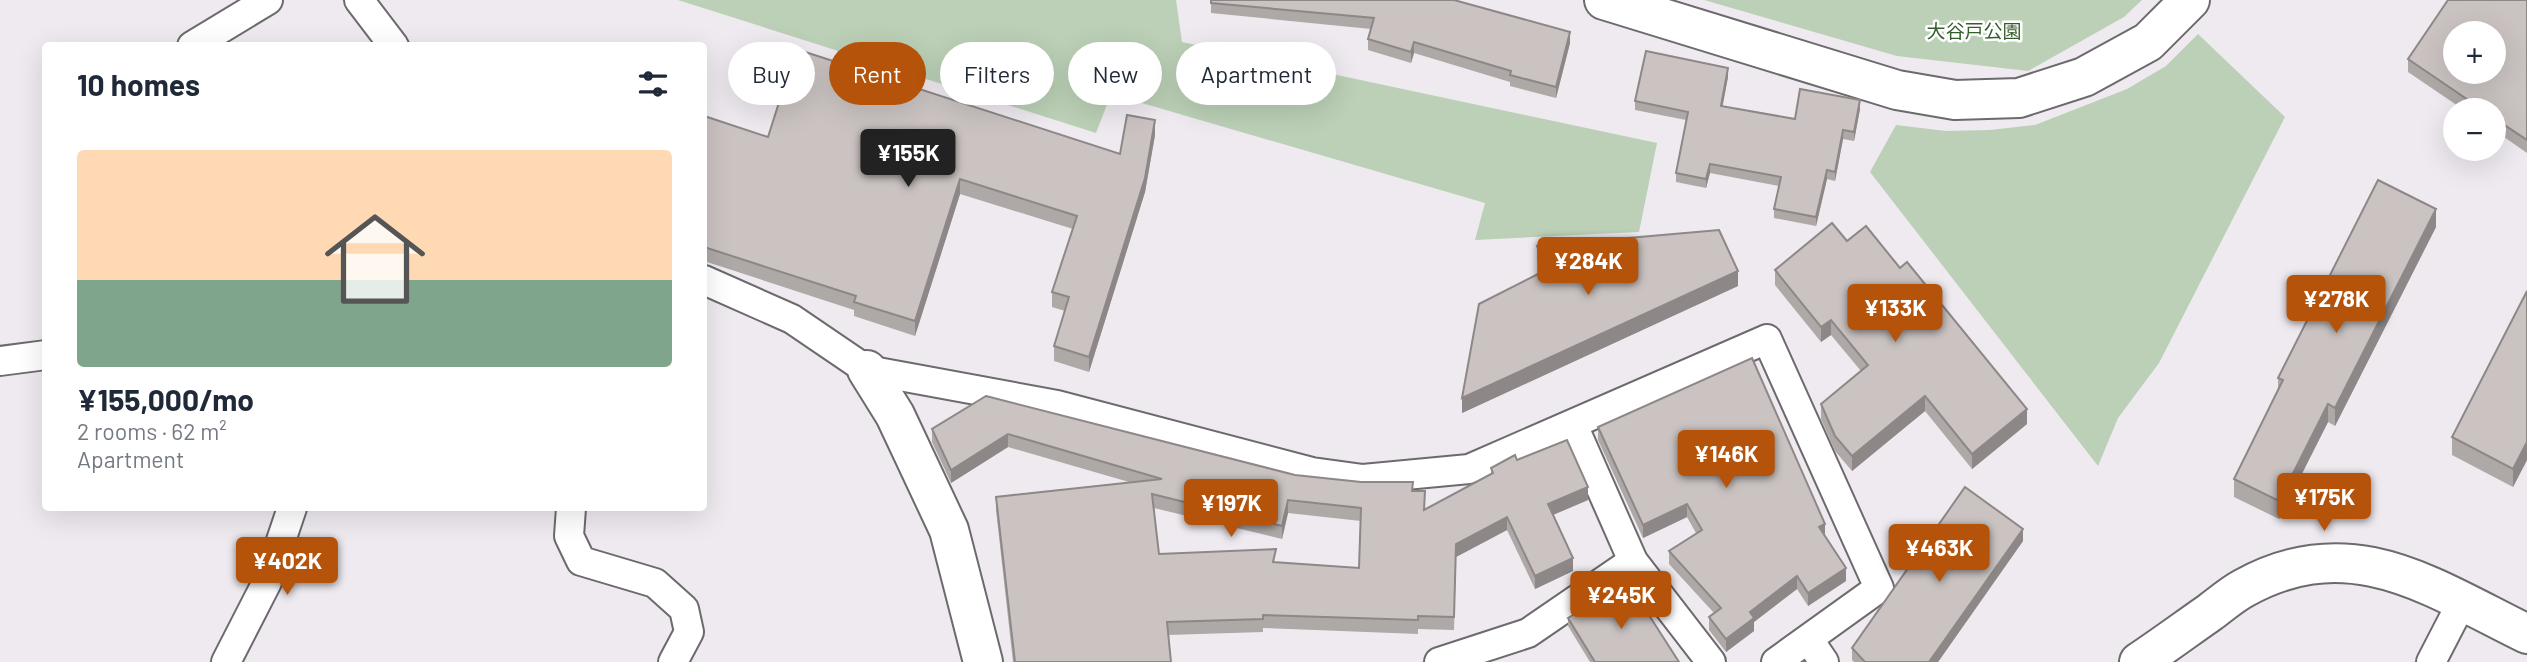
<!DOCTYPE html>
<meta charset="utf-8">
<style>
body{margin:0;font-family:Barlow,"Noto Sans JP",sans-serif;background:#f2f2f3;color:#1f2937;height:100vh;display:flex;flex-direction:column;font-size:26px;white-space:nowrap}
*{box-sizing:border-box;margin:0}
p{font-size:23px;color:#747a83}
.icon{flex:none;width:38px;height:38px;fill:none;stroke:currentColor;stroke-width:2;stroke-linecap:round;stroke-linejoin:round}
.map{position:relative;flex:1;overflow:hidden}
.sheet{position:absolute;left:42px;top:42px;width:665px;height:469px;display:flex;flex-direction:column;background:#fff;border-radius:7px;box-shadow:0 7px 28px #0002}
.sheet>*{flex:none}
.hud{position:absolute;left:728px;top:42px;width:665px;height:63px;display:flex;gap:14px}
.buttons{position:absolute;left:2443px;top:21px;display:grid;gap:14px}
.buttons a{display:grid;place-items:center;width:63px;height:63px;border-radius:50%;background:#fff;box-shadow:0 7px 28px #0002;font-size:35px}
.price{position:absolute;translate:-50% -60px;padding:0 16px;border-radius:7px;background:#b45309;color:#fff;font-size:23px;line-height:46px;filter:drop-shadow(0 2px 4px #0008)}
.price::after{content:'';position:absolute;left:50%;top:42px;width:21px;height:16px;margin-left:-10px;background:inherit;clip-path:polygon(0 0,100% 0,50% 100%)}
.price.selected{background:#222;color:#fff}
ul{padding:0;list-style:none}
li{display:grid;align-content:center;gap:14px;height:371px;padding:0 35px}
li span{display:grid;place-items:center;height:217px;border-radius:7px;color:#555}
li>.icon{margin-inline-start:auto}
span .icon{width:126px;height:126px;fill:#fffc;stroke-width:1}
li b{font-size:30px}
h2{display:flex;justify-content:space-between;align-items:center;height:84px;padding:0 35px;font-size:30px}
.pill{padding:0 24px;border-radius:32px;background:#fff;box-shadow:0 7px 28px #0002;font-size:24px;line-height:63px}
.pill.selected{background:#b45309;color:#fff}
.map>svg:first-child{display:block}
.green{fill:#bbd0b6}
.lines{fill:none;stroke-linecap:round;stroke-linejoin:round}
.street-casing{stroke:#6d6a6e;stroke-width:32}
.secondary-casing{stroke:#6d6a6e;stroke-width:42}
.street{stroke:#fff;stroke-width:28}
.secondary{stroke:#fff;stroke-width:38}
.wall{fill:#aea8a6;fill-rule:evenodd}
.shaded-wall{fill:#8d8887}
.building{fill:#cac3c1;stroke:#8d8887;stroke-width:2;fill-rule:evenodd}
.labels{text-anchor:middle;stroke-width:5;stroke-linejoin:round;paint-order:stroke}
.park-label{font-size:19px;fill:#355e2d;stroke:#fff}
</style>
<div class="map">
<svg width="2527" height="662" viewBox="0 0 2527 662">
<rect width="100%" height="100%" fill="#eeeaf0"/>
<!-- green -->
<g class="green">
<path d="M 678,0 L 1176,0 L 1182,42 L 1657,143 L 1639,232 L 1475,240 L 1485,203 L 1111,94 L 1096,133 Z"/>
<path d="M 1704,0 L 2142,0 L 2124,17 L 2028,71 L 1897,56 Z"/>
<path d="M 2198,34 L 2285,117 L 2159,363 L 2118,418 L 2098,466 L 1870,172 L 1896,125 L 1946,131 L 1990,130 L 2035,125 L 2127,89 L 2166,66 Z"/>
</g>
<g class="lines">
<defs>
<g id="street">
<path d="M 359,0 L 394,46"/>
<path d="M 192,46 L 268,0"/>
<path d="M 704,280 L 792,319 L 867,370 L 1057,405 L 1312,472 L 1363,479 L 1469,469 L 1767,339 L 1879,588 L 1776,662"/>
<path d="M 0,361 L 46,355"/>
<path d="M 1573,425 L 1633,561 L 1711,662"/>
<path d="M 571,508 L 569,536 L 581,561 L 655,583 L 684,609 L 689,632 L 673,662"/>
<path d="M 1809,640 L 1824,662"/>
<path d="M 226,662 L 267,582 L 292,508"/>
<path d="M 1439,662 L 1528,633 L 1633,561"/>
<path d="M 2431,662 L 2462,602"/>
</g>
<g id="secondary">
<path d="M 1604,0 L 1897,90 L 1955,100 L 2019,98 L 2084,77 L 2148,42 L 2190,0"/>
<path d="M 867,370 L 895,415 L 949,530 L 983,662"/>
<path d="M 2139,662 C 2163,646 2186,629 2209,613 C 2220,605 2231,595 2244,588 C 2351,529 2431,587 2527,634"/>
</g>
</defs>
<!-- street casing -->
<use href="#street" class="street-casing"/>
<!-- secondary casing -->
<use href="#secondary" class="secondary-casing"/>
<!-- street -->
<use href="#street" class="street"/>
<!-- secondary -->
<use href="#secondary" class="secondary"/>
</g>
<!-- wall -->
<g class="wall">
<path d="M 1211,0 L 1454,0 L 1570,43 L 1556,98 L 1510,86 L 1510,82 L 1414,53 L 1411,63 L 1368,50 L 1368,39 L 1371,29 L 1211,13 Z"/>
<path d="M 2527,0 L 2527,153 L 2494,130 L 2494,110 L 2464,110 L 2408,72 L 2408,59 Z"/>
<path d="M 1728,77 L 1722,106 L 1795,119 L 1860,109 L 1854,141 L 1843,139 L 1835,181 L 1827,179 L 1816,226 L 1774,218 L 1774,209 L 1779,186 L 1710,173 L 1706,188 L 1676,182 L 1676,173 L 1686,120 L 1635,110 L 1635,101 Z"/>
<path d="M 704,116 L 768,137 L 1120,154 L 1155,135 L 1145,192 L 1089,372 L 1054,361 L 1054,346 L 1065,311 L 1052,307 L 1052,292 L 1073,229 L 960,194 L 915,336 L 854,316 L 854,310 L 704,261 Z"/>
<path d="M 2436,227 L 2335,426 L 2328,422 L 2279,519 L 2234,497 L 2234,479 L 2278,389 L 2278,378 Z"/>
<path d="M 1847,241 L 2027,424 L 1972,469 L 1925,411 L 1852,471 L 1835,451 L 1821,419 L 1821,404 L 1861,371 L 1831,335 L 1821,342 L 1775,285 L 1775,270 Z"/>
<path d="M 1537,246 L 1738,286 L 1462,413 L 1542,272 L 1537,261 Z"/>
<path d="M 2527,291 L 2527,460 L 2513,487 L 2452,455 L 2452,437 Z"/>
<path d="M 986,396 L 1295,475 L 1413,491 L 1425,510 L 1491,474 L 1491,468 L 1517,460 L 1588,500 L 1553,515 L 1573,571 L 1535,589 L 1507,530 L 1456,557 L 1454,630 L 1418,629 L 1418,634 L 1263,628 L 1263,632 L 1168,635 L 1171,662 L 1013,662 L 996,510 L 996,497 L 1129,482 L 1008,447 L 951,483 L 932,442 L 932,429 ZM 1154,508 L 1282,539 L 1288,513 L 1361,521 L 1359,568 L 1159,554 Z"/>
<path d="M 1598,427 L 1825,535 L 1846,581 L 1808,606 L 1797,589 L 1754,622 L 1754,631 L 1726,652 L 1709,630 L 1709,617 L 1714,613 L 1669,564 L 1669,551 L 1696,533 L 1687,517 L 1643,538 L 1598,440 Z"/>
<path d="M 2023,541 L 1938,662 L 1854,662 L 1852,660 L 1852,648 Z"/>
<path d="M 1598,604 L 1679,662 L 1590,662 L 1568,626 L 1568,618 Z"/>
</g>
<!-- shaded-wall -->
<g class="shaded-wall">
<path d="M 1570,32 L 1570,43 L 1556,98 L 1556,87 Z"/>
<path d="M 1414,42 L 1414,53 L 1411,63 L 1411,52 Z"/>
<path d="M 1728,68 L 1728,77 L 1721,115 L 1721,106 Z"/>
<path d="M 1860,100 L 1860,109 L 1854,141 L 1854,132 Z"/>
<path d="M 1155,120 L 1155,135 L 1145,192 L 1089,372 L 1089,357 Z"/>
<path d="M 1843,130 L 1843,139 L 1835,181 L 1835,172 Z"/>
<path d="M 1710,164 L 1710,173 L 1706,188 L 1706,179 Z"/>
<path d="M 1827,170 L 1827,179 L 1816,226 L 1816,217 Z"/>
<path d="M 960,179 L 960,194 L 915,336 L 915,321 Z"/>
<path d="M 2436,209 L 2436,227 L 2335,426 L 2335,408 Z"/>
<path d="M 1738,271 L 1738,286 L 1462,413 L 1462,398 Z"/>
<path d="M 1831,320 L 1831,335 L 1821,342 L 1821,327 Z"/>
<path d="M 1925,396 L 1925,411 L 1852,471 L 1852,456 Z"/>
<path d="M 2328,404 L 2328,422 L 2279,519 L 2279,501 Z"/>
<path d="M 2027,409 L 2027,424 L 1972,469 L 1972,454 Z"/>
<path d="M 1008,434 L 1008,447 L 951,483 L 951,470 Z"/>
<path d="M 2527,442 L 2527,460 L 2513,487 L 2513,469 Z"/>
<path d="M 1588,487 L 1588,500 L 1548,517 L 1548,504 Z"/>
<path d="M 1288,500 L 1288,513 L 1282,539 L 1282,526 Z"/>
<path d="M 1687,504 L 1687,517 L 1643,538 L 1643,525 Z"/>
<path d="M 1507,517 L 1507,530 L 1456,557 L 1454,630 L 1456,544 Z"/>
<path d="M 1825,524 L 1825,537 L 1819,527 Z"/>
<path d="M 2023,529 L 2023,541 L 1938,662 L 1929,662 Z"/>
<path d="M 1573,558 L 1573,571 L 1535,589 L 1535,576 Z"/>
<path d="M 1846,568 L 1846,581 L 1808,606 L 1808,593 Z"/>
<path d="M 1797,576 L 1797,589 L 1754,622 L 1754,631 L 1726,652 L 1726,639 L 1750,612 Z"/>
</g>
<!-- building -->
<g class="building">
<path d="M 1211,0 L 1454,0 L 1570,32 L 1556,87 L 1510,75 L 1511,71 L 1414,42 L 1411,52 L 1368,39 L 1374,18 L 1211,3 Z"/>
<path d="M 2448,0 L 2527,0 L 2527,140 L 2494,118 L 2494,110 L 2483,110 L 2408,59 ZM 2455,33 L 2494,33 L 2494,72 L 2455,72 Z"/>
<path d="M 796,49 L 1120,154 L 1127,115 L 1155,120 L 1145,178 L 1089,357 L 1054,346 L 1069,297 L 1052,292 L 1077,216 L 960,179 L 915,321 L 854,302 L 856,296 L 704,247 L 704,116 L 768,137 Z"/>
<path d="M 1646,51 L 1728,68 L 1721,106 L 1795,119 L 1800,89 L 1860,100 L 1854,132 L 1843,130 L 1835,172 L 1827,170 L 1816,217 L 1774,209 L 1781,177 L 1710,164 L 1706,179 L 1676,173 L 1688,112 L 1635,101 Z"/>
<path d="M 2378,180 L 2436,209 L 2335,408 L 2328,404 L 2279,501 L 2234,479 L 2283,380 L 2278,378 Z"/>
<path d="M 1832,223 L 1847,241 L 1866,226 L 1900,268 L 1907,262 L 2027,409 L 1972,454 L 1925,396 L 1852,456 L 1835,436 L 1821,404 L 1868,365 L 1831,320 L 1821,327 L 1775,270 Z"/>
<path d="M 1719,230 L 1738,271 L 1462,398 L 1479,304 L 1546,270 L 1537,246 Z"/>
<path d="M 2527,291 L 2527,442 L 2513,469 L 2452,437 Z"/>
<path d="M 1752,358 L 1825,524 L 1819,527 L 1846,568 L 1808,593 L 1797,576 L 1750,612 L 1754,618 L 1726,639 L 1709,617 L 1721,608 L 1669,551 L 1702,530 L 1687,504 L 1643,525 L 1598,427 Z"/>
<path d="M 986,396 L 1295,475 L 1361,482 L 1413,482 L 1412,491 L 1425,491 L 1424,510 L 1493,473 L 1491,468 L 1515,455 L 1517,460 L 1567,440 L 1588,487 L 1548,504 L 1573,558 L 1535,576 L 1507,517 L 1456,544 L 1454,617 L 1418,616 L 1418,620 L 1263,615 L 1263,619 L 1167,622 L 1171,662 L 1015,662 L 996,497 L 1162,479 L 1008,434 L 951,470 L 932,429 ZM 1152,494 L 1282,526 L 1288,500 L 1361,508 L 1359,568 L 1273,562 L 1276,549 L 1159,554 Z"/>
<path d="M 1965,487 L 2023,529 L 1929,662 L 1865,662 L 1852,648 Z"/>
<path d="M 1629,584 L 1679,662 L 1595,662 L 1568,618 L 1596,601 L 1598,604 Z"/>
</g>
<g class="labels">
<!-- park labels -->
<g class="park-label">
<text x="1974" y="38">大谷戸公園</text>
</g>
</g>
</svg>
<div class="buttons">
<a>+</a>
<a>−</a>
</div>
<b class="price selected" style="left:908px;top:189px">¥155K</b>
<b class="price" style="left:1588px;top:297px">¥284K</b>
<b class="price" style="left:2336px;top:335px">¥278K</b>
<b class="price" style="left:1895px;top:344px">¥133K</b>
<b class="price" style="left:1726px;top:490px">¥146K</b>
<b class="price" style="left:2324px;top:533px">¥175K</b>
<b class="price" style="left:1231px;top:539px">¥197K</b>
<b class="price" style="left:1939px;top:584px">¥463K</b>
<b class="price" style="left:287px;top:597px">¥402K</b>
<b class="price" style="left:1621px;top:631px">¥245K</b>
<div class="hud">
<a class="pill">Buy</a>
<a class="pill selected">Rent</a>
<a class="pill">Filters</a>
<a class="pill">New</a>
<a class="pill">Apartment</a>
</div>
<section class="sheet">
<h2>10 homes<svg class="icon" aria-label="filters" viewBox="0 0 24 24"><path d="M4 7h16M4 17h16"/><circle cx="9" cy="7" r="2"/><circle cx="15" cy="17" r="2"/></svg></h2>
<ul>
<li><span style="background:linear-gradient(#ffd9b3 60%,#7fa58c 0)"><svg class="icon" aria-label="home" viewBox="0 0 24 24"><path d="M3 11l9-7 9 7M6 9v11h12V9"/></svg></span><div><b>¥155,000/mo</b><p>2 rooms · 62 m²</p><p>Apartment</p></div></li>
</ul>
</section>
</div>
